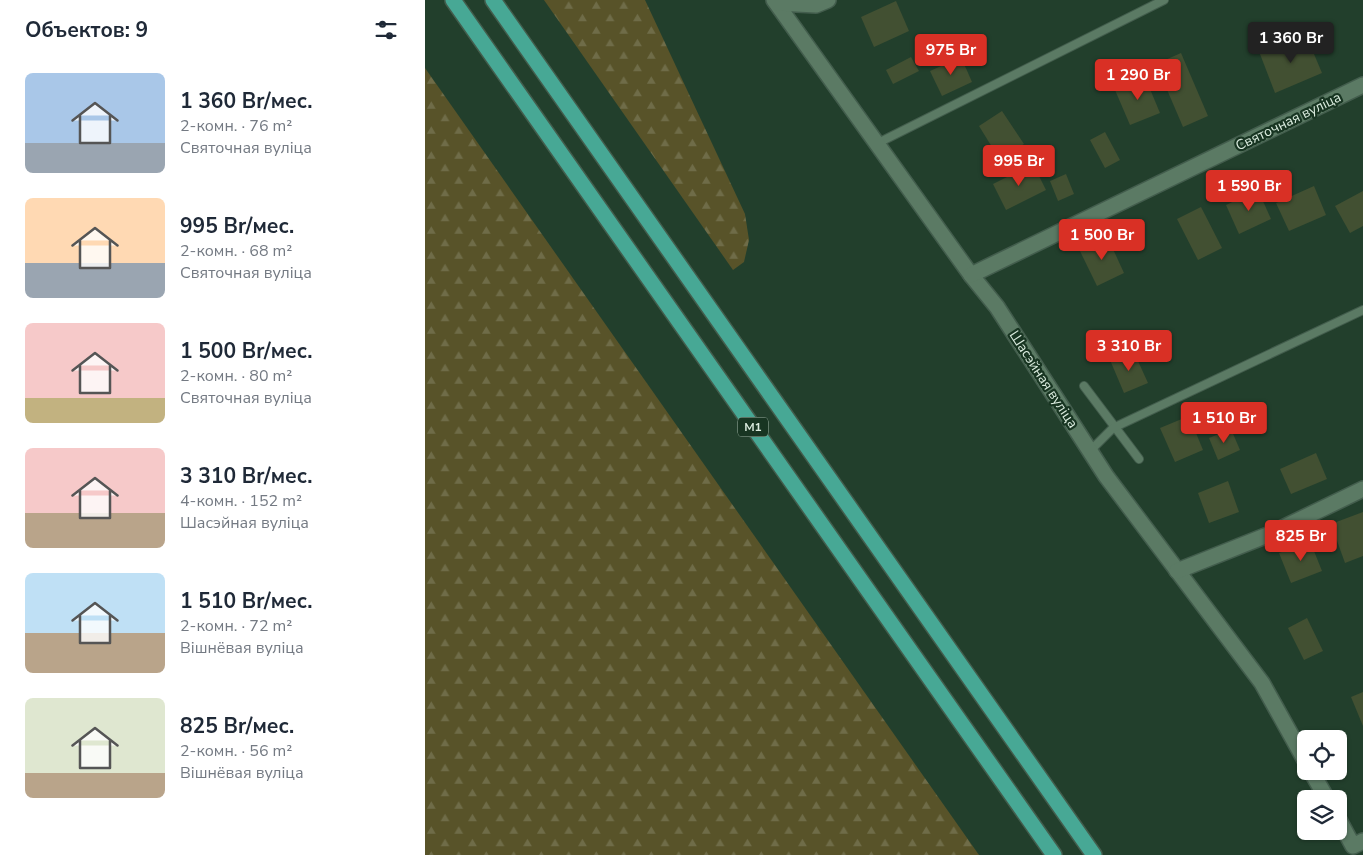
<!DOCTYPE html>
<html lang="ru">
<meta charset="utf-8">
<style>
body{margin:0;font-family:"Nunito Sans",sans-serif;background:#f6f6f7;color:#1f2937;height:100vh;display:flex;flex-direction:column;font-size:19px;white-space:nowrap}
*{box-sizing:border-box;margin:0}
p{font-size:16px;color:#747a83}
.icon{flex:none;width:28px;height:28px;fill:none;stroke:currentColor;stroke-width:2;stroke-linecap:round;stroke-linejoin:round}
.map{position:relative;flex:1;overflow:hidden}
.panel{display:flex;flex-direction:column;background:#fff;width:425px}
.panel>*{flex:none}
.buttons{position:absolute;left:872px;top:730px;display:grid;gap:10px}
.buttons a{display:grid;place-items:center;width:50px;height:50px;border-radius:8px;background:#fff;box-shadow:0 1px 4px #0004;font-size:25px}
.price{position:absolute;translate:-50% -42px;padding:0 11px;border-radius:5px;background:#d93025;color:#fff;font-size:16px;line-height:32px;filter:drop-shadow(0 1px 2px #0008)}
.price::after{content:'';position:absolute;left:50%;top:30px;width:15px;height:11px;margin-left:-8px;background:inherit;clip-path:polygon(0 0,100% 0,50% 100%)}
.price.on{background:#222;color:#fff}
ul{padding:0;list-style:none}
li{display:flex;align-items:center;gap:15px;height:125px;padding:0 25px}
li span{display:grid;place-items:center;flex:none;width:140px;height:100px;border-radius:8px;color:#555}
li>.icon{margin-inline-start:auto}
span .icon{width:60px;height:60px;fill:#fffc;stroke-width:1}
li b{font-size:21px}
h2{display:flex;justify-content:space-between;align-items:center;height:60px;padding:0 25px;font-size:21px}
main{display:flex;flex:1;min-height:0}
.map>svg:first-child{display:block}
.forest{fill:url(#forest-firs)}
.building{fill:#425032}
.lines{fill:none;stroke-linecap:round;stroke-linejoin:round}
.lane-casing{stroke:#435d4d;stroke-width:10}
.street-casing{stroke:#435d4d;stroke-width:18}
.highway-casing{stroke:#435d4d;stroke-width:18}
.lane{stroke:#5b7a64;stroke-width:8}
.street{stroke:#5b7a64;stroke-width:15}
.highway{stroke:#47a895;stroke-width:15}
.labels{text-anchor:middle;stroke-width:4.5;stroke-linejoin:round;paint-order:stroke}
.shield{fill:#183522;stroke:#a0b5a6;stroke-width:1}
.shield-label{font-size:12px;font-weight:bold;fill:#dbecdf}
.street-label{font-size:14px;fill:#dbecdf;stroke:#183522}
</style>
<main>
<section class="panel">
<h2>Объектов: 9<svg class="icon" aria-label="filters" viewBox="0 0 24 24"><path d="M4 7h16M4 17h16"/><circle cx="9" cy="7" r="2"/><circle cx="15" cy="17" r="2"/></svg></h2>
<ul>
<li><span style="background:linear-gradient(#a9c7e8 70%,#9aa5b1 0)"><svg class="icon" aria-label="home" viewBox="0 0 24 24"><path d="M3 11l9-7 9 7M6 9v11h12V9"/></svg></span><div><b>1 360 Br/мес.</b><p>2-комн. · 76 m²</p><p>Святочная вуліца</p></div></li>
<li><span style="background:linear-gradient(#ffd9b3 65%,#9aa5b1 0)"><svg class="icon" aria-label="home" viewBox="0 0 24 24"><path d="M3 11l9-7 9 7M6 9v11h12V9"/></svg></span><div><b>995 Br/мес.</b><p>2-комн. · 68 m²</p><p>Святочная вуліца</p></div></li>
<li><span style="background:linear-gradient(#f6c9c9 75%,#c2b280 0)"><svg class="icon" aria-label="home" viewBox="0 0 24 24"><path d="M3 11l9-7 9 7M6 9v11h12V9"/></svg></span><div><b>1 500 Br/мес.</b><p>2-комн. · 80 m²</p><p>Святочная вуліца</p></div></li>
<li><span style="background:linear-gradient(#f6c9c9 65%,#b9a48a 0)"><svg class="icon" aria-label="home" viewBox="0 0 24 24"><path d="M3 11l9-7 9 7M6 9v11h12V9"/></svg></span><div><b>3 310 Br/мес.</b><p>4-комн. · 152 m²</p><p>Шасэйная вуліца</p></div></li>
<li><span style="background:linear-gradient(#bfe0f5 60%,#b9a48a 0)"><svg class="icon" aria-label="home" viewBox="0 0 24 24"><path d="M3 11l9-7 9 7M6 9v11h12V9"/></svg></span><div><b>1 510 Br/мес.</b><p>2-комн. · 72 m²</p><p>Вішнёвая вуліца</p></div></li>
<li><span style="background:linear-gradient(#dfe7d0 75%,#b9a48a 0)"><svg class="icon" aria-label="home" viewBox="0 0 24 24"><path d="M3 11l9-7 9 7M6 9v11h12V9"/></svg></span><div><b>825 Br/мес.</b><p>2-комн. · 56 m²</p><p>Вішнёвая вуліца</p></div></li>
</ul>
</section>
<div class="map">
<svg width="938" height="855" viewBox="0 0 938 855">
<defs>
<pattern id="forest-firs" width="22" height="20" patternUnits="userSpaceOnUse" patternTransform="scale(1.25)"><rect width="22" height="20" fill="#585329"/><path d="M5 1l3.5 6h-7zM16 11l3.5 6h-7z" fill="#6f6c48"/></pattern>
</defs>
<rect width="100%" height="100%" fill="#223f2c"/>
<!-- forest -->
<g class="forest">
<path d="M 119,0 L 220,0 L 320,214 L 324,240 L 319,262 L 308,270 Z"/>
<path d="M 0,68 L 554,855 L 0,855 Z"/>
</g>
<!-- building -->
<g class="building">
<path d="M 471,1 L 484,31 L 449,47 L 436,17 Z"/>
<path d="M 881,35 L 897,73 L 850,93 L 835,54 Z"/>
<path d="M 756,53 L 783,116 L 758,127 L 731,64 Z"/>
<path d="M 486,57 L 494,71 L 468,84 L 461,70 Z"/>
<path d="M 536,57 L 547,82 L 517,96 L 505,71 Z"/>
<path d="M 720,77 L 735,113 L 705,125 L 690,90 Z"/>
<path d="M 577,111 L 599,144 L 575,160 L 554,126 Z"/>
<path d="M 680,132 L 695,160 L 680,168 L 665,140 Z"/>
<path d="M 608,164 L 621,190 L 581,210 L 568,184 Z"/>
<path d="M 641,174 L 649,194 L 633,201 L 625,181 Z"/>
<path d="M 889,186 L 901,215 L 864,231 L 851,203 Z"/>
<path d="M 833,190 L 846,219 L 814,234 L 801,205 Z"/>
<path d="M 938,191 L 938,226 L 925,233 L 910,206 Z"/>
<path d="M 776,207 L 797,248 L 773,260 L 752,219 Z"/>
<path d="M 682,236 L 699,273 L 672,286 L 654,249 Z"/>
<path d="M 708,350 L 723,383 L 699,393 L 685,360 Z"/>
<path d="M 764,416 L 778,450 L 750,462 L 735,428 Z"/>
<path d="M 806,429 L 815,450 L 793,460 L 784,438 Z"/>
<path d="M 891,453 L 902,479 L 866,494 L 855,469 Z"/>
<path d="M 803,481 L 814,512 L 784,523 L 773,493 Z"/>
<path d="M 938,512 L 938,556 L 920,563 L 906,524 Z"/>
<path d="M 885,541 L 897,571 L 866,583 L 854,553 Z"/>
<path d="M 882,618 L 898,651 L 879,660 L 863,628 Z"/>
<path d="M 938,692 L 938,726 L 926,697 Z"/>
</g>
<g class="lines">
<defs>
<g id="lane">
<path d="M 453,143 L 739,0"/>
<path d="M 659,386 L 714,459"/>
<path d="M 665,451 L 688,428 L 938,310"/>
</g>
<g id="street">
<path d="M 349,0 L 546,275 L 572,307 L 681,476 L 837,683 L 881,762"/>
<path d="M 352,3 L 391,5 L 403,0"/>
<path d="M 546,275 L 938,85"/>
<path d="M 752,571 L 845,534 L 938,489"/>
<path d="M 886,771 L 902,799"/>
<path d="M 914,820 L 928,846 L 938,841"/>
</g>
<g id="highway">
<path d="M 28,0 L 629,855"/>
<path d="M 68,0 L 669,855"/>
</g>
</defs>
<!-- lane casing -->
<use href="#lane" class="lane-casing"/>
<!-- street casing -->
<use href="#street" class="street-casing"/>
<!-- highway casing -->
<use href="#highway" class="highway-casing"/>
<!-- lane -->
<use href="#lane" class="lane"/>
<!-- street -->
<use href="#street" class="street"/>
<!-- highway -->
<use href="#highway" class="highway"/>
</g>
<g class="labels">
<!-- shield labels -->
<rect class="shield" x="313" y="417.5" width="30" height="19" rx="4"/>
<g class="shield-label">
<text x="328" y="431">М1</text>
</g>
<!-- street labels -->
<g class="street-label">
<text transform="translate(863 121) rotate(-26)" y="5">Святочная вуліца</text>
<text transform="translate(619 379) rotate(57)" y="5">Шасэйная вуліца</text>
</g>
</g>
</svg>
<div class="buttons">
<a><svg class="icon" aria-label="locate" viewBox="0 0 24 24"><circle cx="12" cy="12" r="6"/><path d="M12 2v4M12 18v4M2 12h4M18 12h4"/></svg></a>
<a><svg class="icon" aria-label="layers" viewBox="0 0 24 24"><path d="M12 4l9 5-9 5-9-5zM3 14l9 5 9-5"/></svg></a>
</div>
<b class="price on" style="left:866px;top:64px">1 360 Br</b>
<b class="price" style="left:526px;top:76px">975 Br</b>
<b class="price" style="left:713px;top:101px">1 290 Br</b>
<b class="price" style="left:594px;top:187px">995 Br</b>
<b class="price" style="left:824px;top:212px">1 590 Br</b>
<b class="price" style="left:677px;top:261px">1 500 Br</b>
<b class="price" style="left:704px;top:372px">3 310 Br</b>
<b class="price" style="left:799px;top:444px">1 510 Br</b>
<b class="price" style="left:876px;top:562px">825 Br</b>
</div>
</main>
